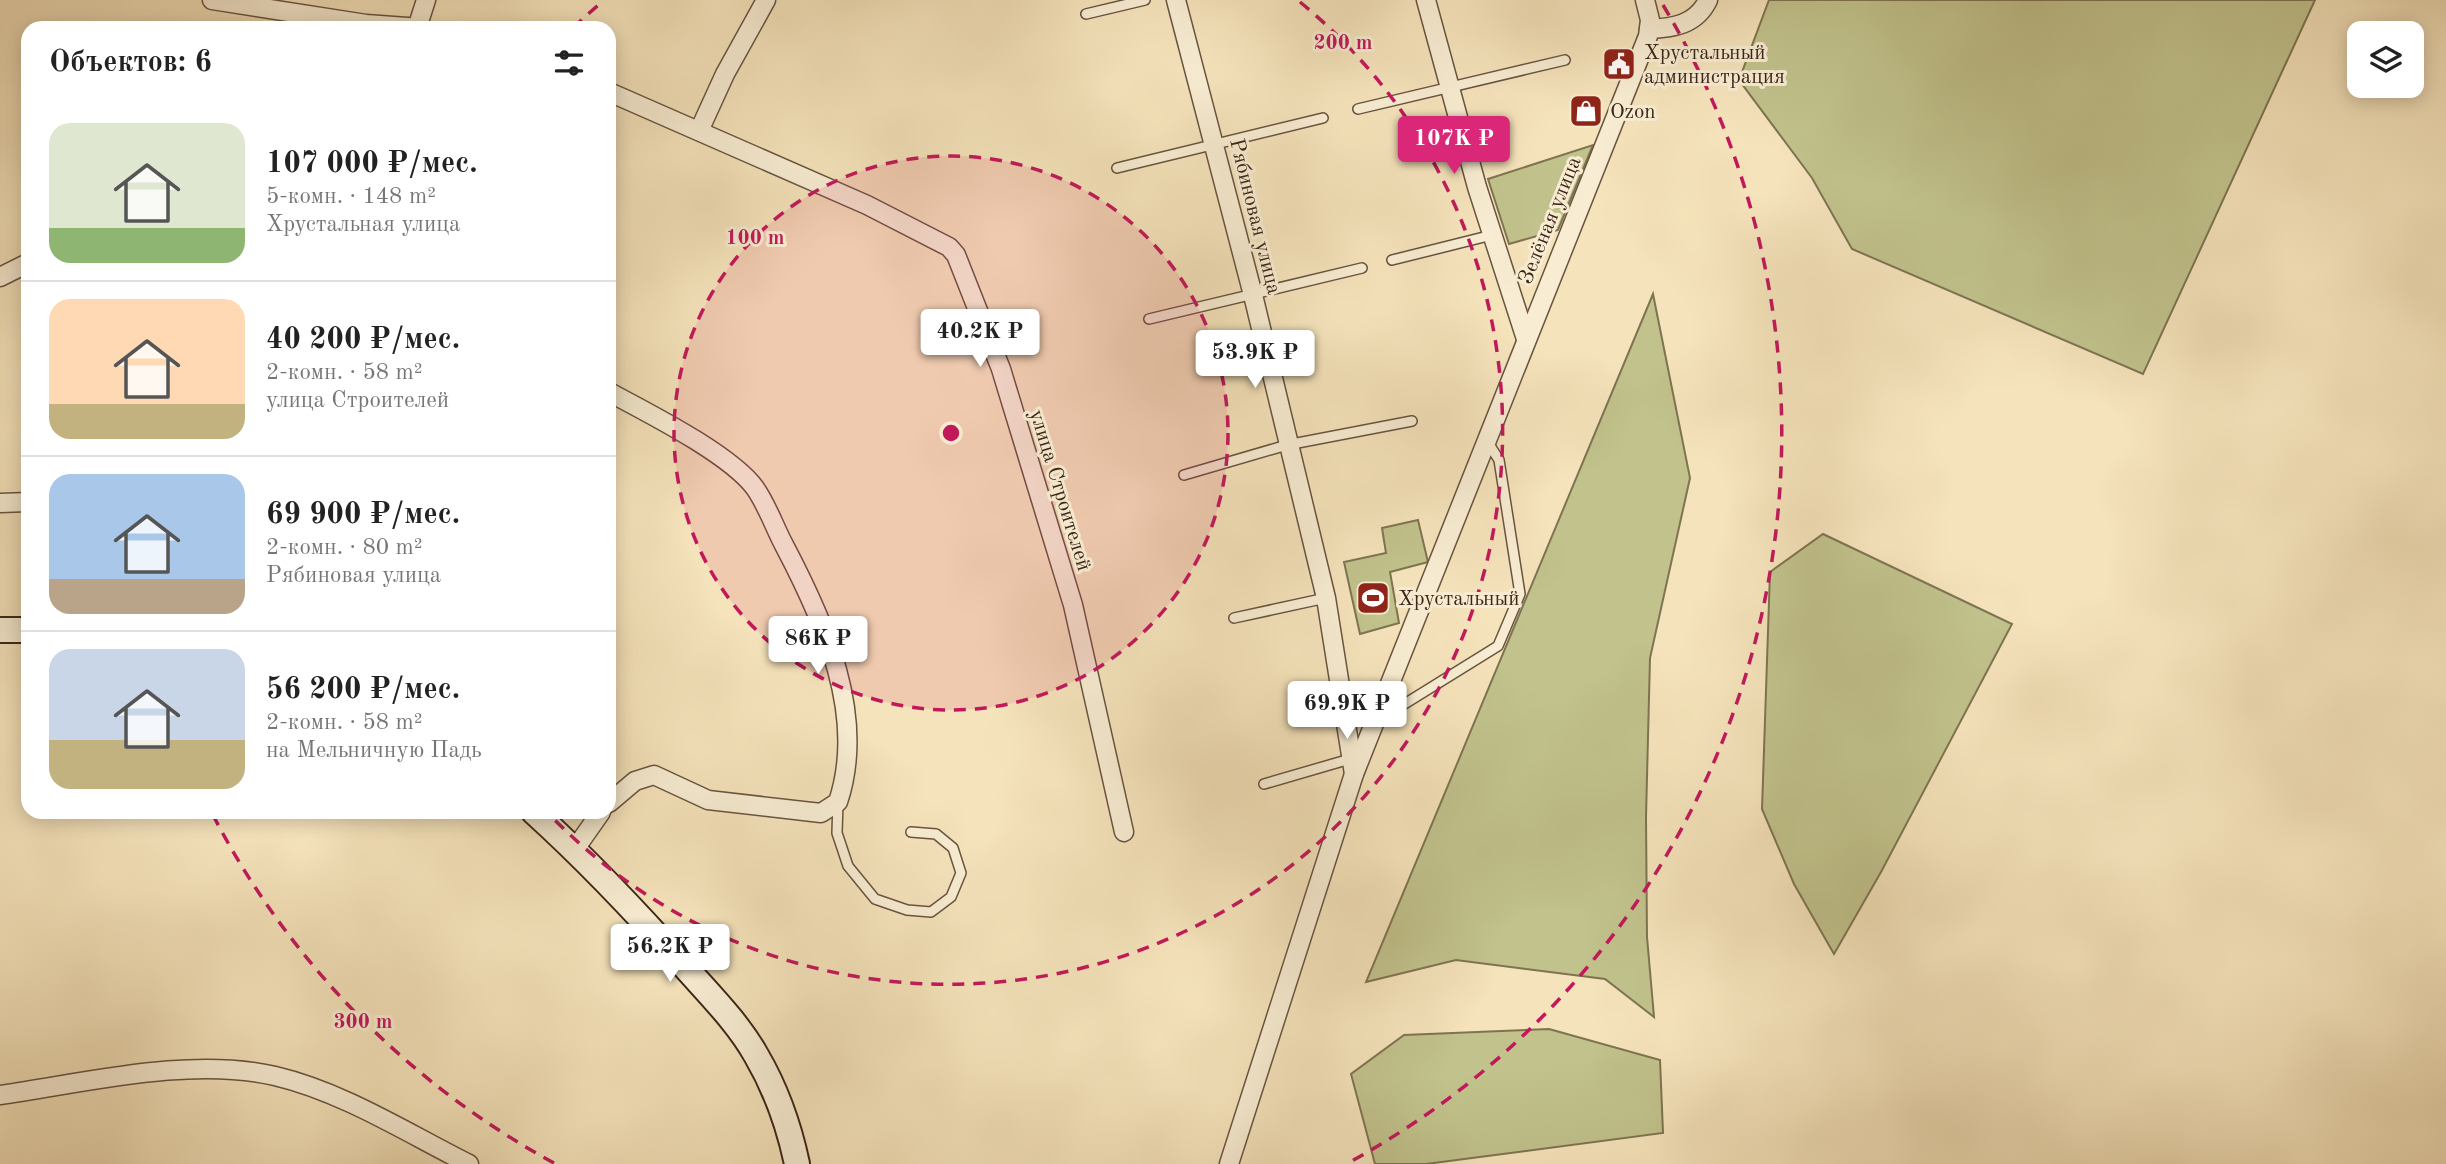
<!DOCTYPE html>
<html lang="ru">
<meta charset="utf-8">
<style>
body{margin:0;font-family:"Old Standard TT",serif;background:#f6f6f6;color:#222;height:100vh;display:flex;flex-direction:column;font-size:26px;white-space:nowrap}
*{box-sizing:border-box;margin:0}
p{font-size:23px;color:#767676}
.icon{flex:none;width:38px;height:38px;fill:none;stroke:currentColor;stroke-width:2;stroke-linecap:round;stroke-linejoin:round}
.map{position:relative;flex:1;overflow:hidden}
.panel{position:absolute;left:21px;top:21px;width:595px;height:798px;display:flex;flex-direction:column;background:#fff;border-radius:21px;box-shadow:0 4px 18px #0003}
.panel>*{flex:none}
.controls{position:absolute;left:2347px;top:21px;display:grid;gap:14px}
.controls a{display:grid;place-items:center;width:77px;height:77px;border-radius:14px;background:#fff;box-shadow:0 4px 18px #0003;font-size:35px}
.price{position:absolute;translate:-50% -60px;padding:0 16px;border-radius:7px;background:#fff;color:#222;font-size:23px;line-height:46px;filter:drop-shadow(0 2px 4px #0008)}
.price::after{content:'';position:absolute;left:50%;top:42px;width:21px;height:16px;margin-left:-10px;background:inherit;clip-path:polygon(0 0,100% 0,50% 100%)}
.price.on{background:#db2777;color:#fff}
ul{padding:0;list-style:none}
li{display:flex;align-items:center;gap:21px;height:175px;padding:0 28px}
li+li{border-top:2px solid #e0e0e0}
li span{display:grid;place-items:center;flex:none;width:196px;height:140px;border-radius:21px;color:#555}
li>.icon{margin-inline-start:auto}
span .icon{width:84px;height:84px;fill:#fffc;stroke-width:1}
li b{font-size:30px}
h2{display:flex;justify-content:space-between;align-items:center;height:84px;padding:0 28px;font-size:30px}
.map>svg:first-child{display:block}
.green{fill:#c1c28c;stroke:#7e7452;stroke-width:2}
.lines{fill:none;stroke-linecap:round;stroke-linejoin:round}
.lane-casing{stroke:#695440;stroke-width:12}
.street-casing{stroke:#695440;stroke-width:21}
.secondary-casing{stroke:#3a2517;stroke-width:28}
.lane{stroke:#f8edd3;stroke-width:9}
.street{stroke:#f8edd3;stroke-width:18}
.secondary{stroke:#f8edd3;stroke-width:24}
.ring{fill:none;stroke:#c2185b;stroke-width:3.5;stroke-dasharray:12 9}
.labels{text-anchor:middle;stroke-width:6;stroke-linejoin:round;paint-order:stroke}
.poi-label{font-size:21px;fill:#3a2517;stroke:#f8edd3;text-anchor:start}
.street-label{font-size:21px;fill:#3a2517;stroke:#f8edd3}
.centre{fill:#c2185b;stroke:#f8edd3;stroke-width:3.5}
.ring-label{font-size:21px;text-anchor:middle;font-weight:bold;fill:#c2185b;stroke:#f8edd3;stroke-width:6;stroke-linejoin:round;paint-order:stroke}
</style>
<div class="map">
<svg width="2446" height="1164" viewBox="0 0 2446 1164">
<rect width="100%" height="100%" fill="#f5e3bb"/>
<filter id="stains"><feTurbulence type="fractalNoise" baseFrequency=".00286" numOctaves="4"/><feColorMatrix values="0 0 0 0 .2 0 0 0 0 .09 0 0 0 0 .02 0 0 0 .5 -.17"/></filter>
<radialGradient id="worn" r=".72"><stop offset=".6" stop-color="#630" stop-opacity="0"/><stop offset="1" stop-color="#630" stop-opacity=".3"/></radialGradient>
<!-- green -->
<g class="green">
<path d="M 1769,0 L 2315,0 L 2143,374 L 1852,249 L 1812,178 L 1739,80 Z"/>
<path d="M 1593,145 L 1558,230 L 1509,244 L 1488,179 Z"/>
<path d="M 1653,294 L 1690,478 L 1650,658 L 1646,817 L 1647,937 L 1654,1017 L 1605,979 L 1456,960 L 1366,982 Z"/>
<path d="M 1418,520 L 1428,562 L 1390,572 L 1399,623 L 1360,634 L 1344,562 L 1386,553 L 1382,528 Z"/>
<path d="M 1823,534 L 2012,624 L 1881,872 L 1834,954 L 1794,884 L 1762,809 L 1770,572 Z"/>
<path d="M 1549,1029 L 1660,1060 L 1663,1133 L 1426,1164 L 1375,1164 L 1351,1074 L 1404,1035 Z"/>
</g>
<g class="lines">
<defs>
<g id="lane">
<path d="M 1086,14 L 1145,0"/>
<path d="M 1358,109 L 1565,60"/>
<path d="M 1117,168 L 1323,118"/>
<path d="M 1392,260 L 1492,235"/>
<path d="M 1149,319 L 1362,268"/>
<path d="M 1184,475 L 1287,445 L 1412,421"/>
<path d="M 1234,618 L 1326,598"/>
<path d="M 1378,715 L 1398,708 L 1498,646 L 1520,594 L 1499,460 L 1487,441"/>
<path d="M 1264,784 L 1350,759"/>
<path d="M 838,802 L 837,833 L 848,866 L 875,899 L 907,910 L 931,912 L 951,897 L 961,873 L 953,848 L 936,834 L 911,832"/>
</g>
<g id="street">
<path d="M 212,0 L 366,24 L 421,28"/>
<path d="M 1176,0 L 1253,295 L 1326,598 L 1354,774"/>
<path d="M 1426,0 L 1477,187 L 1526,339"/>
<path d="M 417,28 L 426,0"/>
<path d="M 1649,29 C 1673,28 1696,25 1708,0"/>
<path d="M 609,92 L 867,205 L 949,247 L 956,255 L 1001,369 L 1073,605 L 1124,832"/>
<path d="M 699,131 L 725,74 L 766,0"/>
<path d="M 0,277 L 28,263"/>
<path d="M 609,392 C 648,413 730,454 755,488 C 767,505 774,526 784,545 C 824,621 867,715 838,802 L 821,813 L 708,800 L 654,775 L 635,781 L 609,803"/>
<path d="M 0,503 L 28,502"/>
<path d="M 575,849 L 601,812"/>
<path d="M 0,1095 C 85,1083 191,1056 275,1076 C 343,1092 407,1133 469,1164"/>
<path d="M 1229,1164 L 1354,774 L 1648,36 L 1650,20 L 1645,0"/>
</g>
<g id="secondary">
<path d="M 0,630 L 28,630"/>
<path d="M 534,812 C 588,861 638,914 686,968 C 710,995 738,1023 756,1055 C 776,1089 789,1126 797,1164"/>
</g>
</defs>
<!-- lane casing -->
<use href="#lane" class="lane-casing"/>
<!-- street casing -->
<use href="#street" class="street-casing"/>
<!-- secondary casing -->
<use href="#secondary" class="secondary-casing"/>
<!-- lane -->
<use href="#lane" class="lane"/>
<!-- street -->
<use href="#street" class="street"/>
<!-- secondary -->
<use href="#secondary" class="secondary"/>
</g>
<!-- distance rings -->
<circle cx="951" cy="433" r="277" fill="#c2185b" fill-opacity=".12"/>
<g class="ring">
<circle cx="951" cy="433" r="277"/>
<path d="M573 28A554 554 0 0 1 602 2M1300 2A554 554 0 1 1 549 814"/>
<path d="M554 1163A831 831 0 0 1 214 817M1663 5A831 831 0 0 1 1348 1163"/>
</g>
<!-- icons -->
<defs>
<symbol id="civic-square" viewBox="-11 -11 22 22"><rect x="-9" y="-9" width="18" height="18" rx="4" fill="#8f2418" stroke="#f8edd3"/><path d="M-.6-6.5H3V-4.5H.6V-3L4-1V1h2V6H-6V1h2V-1L-.6-3ZM-1.2 2.5V6h2.4V2.5Z" fill="#fff"/></symbol>
<symbol id="shop-square" viewBox="-11 -11 22 22"><rect x="-9" y="-9" width="18" height="18" rx="4" fill="#8f2418" stroke="#f8edd3"/><path d="M-5-2.5h2.3a2.7 3.5 0 0 1 5.4 0H5L5.5 6h-11ZM-1.5-2.5h3a1.5 2.3 0 0 0-3 0Z" fill="#fff"/></symbol>
<symbol id="stadium-square" viewBox="-11 -11 22 22"><rect x="-9" y="-9" width="18" height="18" rx="4" fill="#8f2418" stroke="#f8edd3"/><path d="M0-5a6.5 5 0 1 0 0 10a6.5 5 0 1 0 0-10ZM-3.5-1.8h7v3.6h-7Z" fill="#fff"/></symbol>
</defs>
<g fill-rule="evenodd">
<use href="#civic-square" x="1600" y="45" width="38" height="38"/>
<use href="#shop-square" x="1567" y="92" width="38" height="38"/>
<use href="#stadium-square" x="1354" y="579" width="38" height="38"/>
</g>
<g class="labels">
<!-- poi labels -->
<g class="poi-label">
<text x="1644" y="59">Хрустальный<tspan x="1644" dy="24">администрация</tspan></text>
<text x="1610" y="118">Ozon</text>
<text x="1398" y="605">Хрустальный</text>
</g>
<!-- street labels -->
<g class="street-label">
<text transform="translate(1256 216) rotate(76)" y="7">Рябиновая улица</text>
<text transform="translate(1549 220) rotate(-68)" y="7">Зелёная улица</text>
<text transform="translate(1061 490) rotate(73)" y="7">улица Строителей</text>
</g>
</g>
<circle cx="951" cy="433" r="10" class="centre"/>
<g class="ring-label">
<text x="1343" y="49">200 m</text>
<text x="755" y="244">100 m</text>
<text x="363" y="1028">300 m</text>
</g>
<rect width="100%" height="100%" filter="url(#stains)"/>
<rect width="100%" height="100%" fill="url(#worn)"/>
</svg>
<div class="controls">
<a><svg class="icon" aria-label="layers" viewBox="0 0 24 24"><path d="M12 4l9 5-9 5-9-5zM3 14l9 5 9-5"/></svg></a>
</div>
<b class="price on" style="left:1454px;top:176px">107K ₽</b>
<b class="price" style="left:980px;top:369px">40.2K ₽</b>
<b class="price" style="left:1255px;top:390px">53.9K ₽</b>
<b class="price" style="left:818px;top:676px">86K ₽</b>
<b class="price" style="left:1347px;top:741px">69.9K ₽</b>
<b class="price" style="left:670px;top:984px">56.2K ₽</b>
<section class="panel">
<h2>Объектов: 6<svg class="icon" aria-label="filters" viewBox="0 0 24 24"><path d="M4 7h16M4 17h16"/><circle cx="9" cy="7" r="2"/><circle cx="15" cy="17" r="2"/></svg></h2>
<ul>
<li><span style="background:linear-gradient(#dfe7d0 75%,#8fb573 0)"><svg class="icon" aria-label="home" viewBox="0 0 24 24"><path d="M3 11l9-7 9 7M6 9v11h12V9"/></svg></span><div><b>107 000 ₽/мес.</b><p>5-комн. · 148 m²</p><p>Хрустальная улица</p></div></li>
<li><span style="background:linear-gradient(#ffd9b3 75%,#c2b280 0)"><svg class="icon" aria-label="home" viewBox="0 0 24 24"><path d="M3 11l9-7 9 7M6 9v11h12V9"/></svg></span><div><b>40 200 ₽/мес.</b><p>2-комн. · 58 m²</p><p>улица Строителей</p></div></li>
<li><span style="background:linear-gradient(#a9c7e8 75%,#b9a48a 0)"><svg class="icon" aria-label="home" viewBox="0 0 24 24"><path d="M3 11l9-7 9 7M6 9v11h12V9"/></svg></span><div><b>69 900 ₽/мес.</b><p>2-комн. · 80 m²</p><p>Рябиновая улица</p></div></li>
<li><span style="background:linear-gradient(#c9d6e8 65%,#c2b280 0)"><svg class="icon" aria-label="home" viewBox="0 0 24 24"><path d="M3 11l9-7 9 7M6 9v11h12V9"/></svg></span><div><b>56 200 ₽/мес.</b><p>2-комн. · 58 m²</p><p>на Мельничную Падь</p></div></li>
</ul>
</section>
</div>
